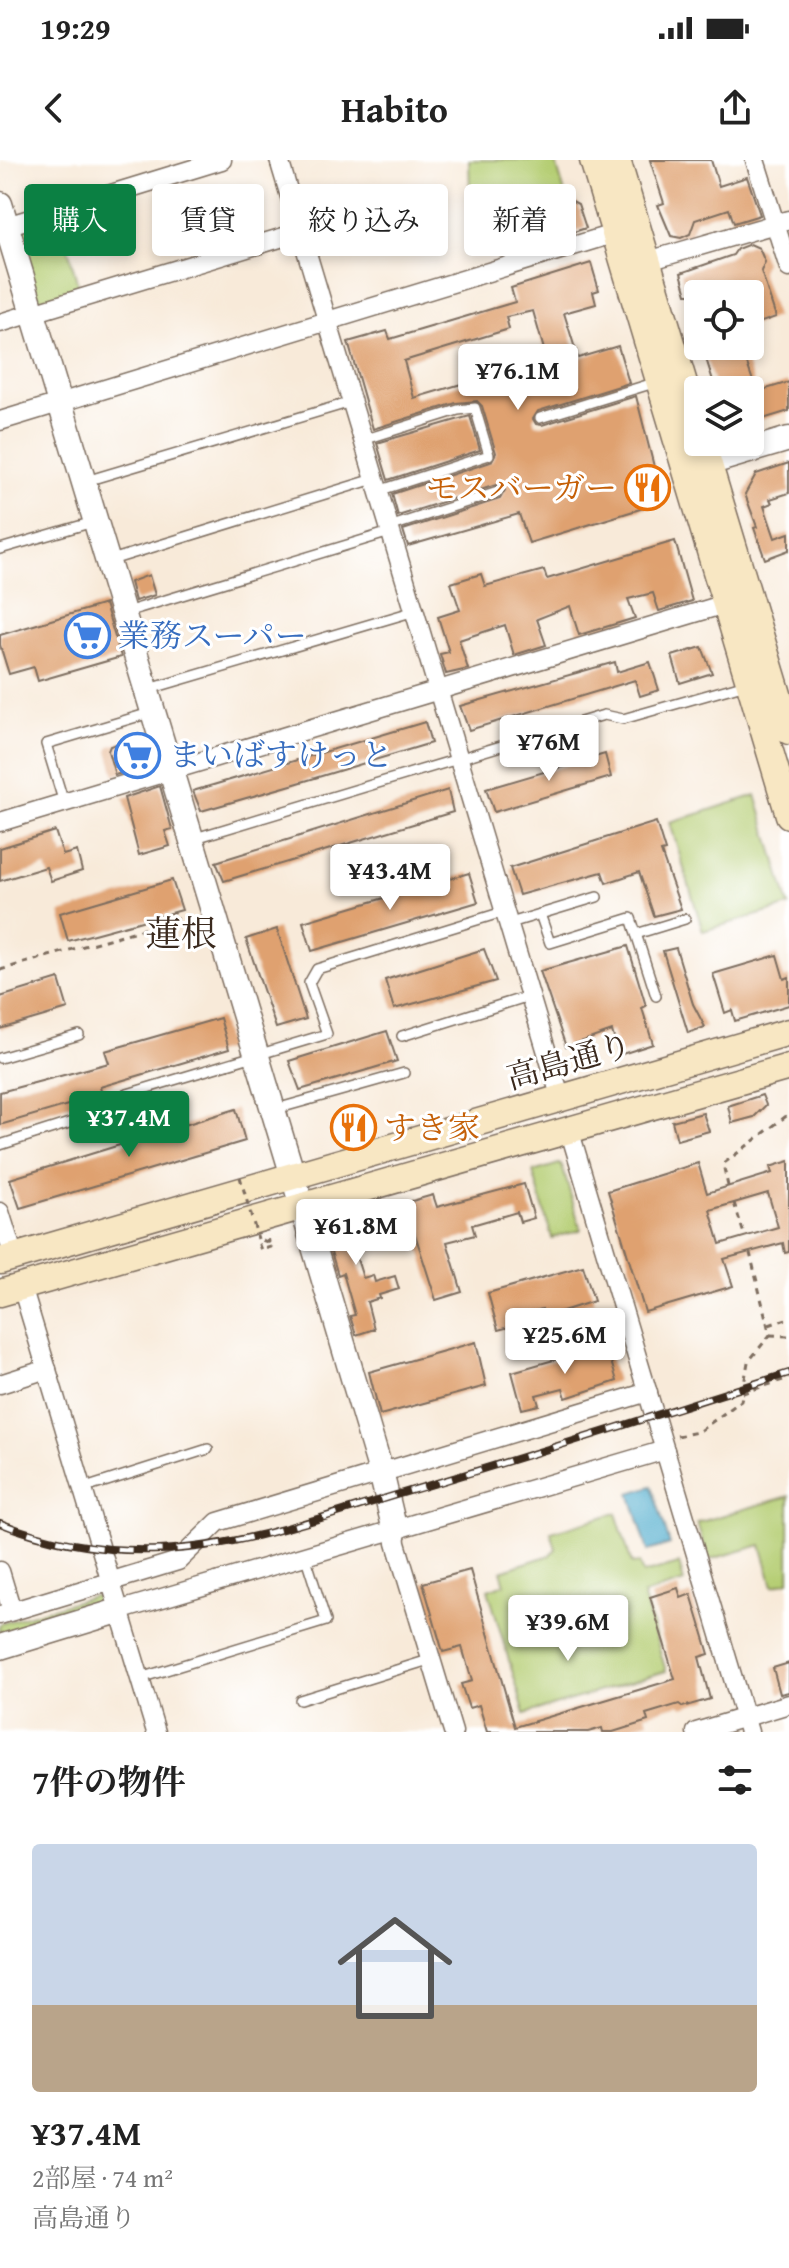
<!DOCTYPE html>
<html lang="ja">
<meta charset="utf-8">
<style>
body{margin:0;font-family:"Gentium Book Plus","Noto Serif JP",serif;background:#f6f6f6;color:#222;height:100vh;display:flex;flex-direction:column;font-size:30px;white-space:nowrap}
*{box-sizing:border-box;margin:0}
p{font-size:26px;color:#767676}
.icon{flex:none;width:44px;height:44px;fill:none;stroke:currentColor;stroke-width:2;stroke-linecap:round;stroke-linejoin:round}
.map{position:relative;height:1572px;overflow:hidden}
.drawer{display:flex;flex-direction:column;background:#fff;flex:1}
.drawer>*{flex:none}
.top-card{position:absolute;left:24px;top:24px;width:742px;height:72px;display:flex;gap:16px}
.fabs{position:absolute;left:684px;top:120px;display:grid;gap:16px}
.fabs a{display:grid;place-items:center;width:80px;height:80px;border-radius:8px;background:#fff;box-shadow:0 4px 12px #0003;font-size:40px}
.price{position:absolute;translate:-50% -68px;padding:0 18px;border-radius:8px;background:#fff;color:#222;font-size:26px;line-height:52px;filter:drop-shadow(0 2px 4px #0008)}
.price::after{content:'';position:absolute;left:50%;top:48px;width:24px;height:18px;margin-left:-12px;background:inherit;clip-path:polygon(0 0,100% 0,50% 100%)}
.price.selected{background:#0b8043;color:#fff}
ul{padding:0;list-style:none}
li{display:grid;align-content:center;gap:16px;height:424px;padding:0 32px}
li+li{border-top:2px solid #e0e0e0}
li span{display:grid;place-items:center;height:248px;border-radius:8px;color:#555}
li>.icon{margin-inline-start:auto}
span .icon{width:144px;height:144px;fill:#fffc;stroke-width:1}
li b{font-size:34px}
h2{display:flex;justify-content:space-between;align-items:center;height:96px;padding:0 32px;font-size:34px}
.tag{padding:0 28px;border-radius:8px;background:#fff;box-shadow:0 4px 12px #0003;font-size:28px;line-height:72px}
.tag.selected{background:#0b8043;color:#fff}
.status{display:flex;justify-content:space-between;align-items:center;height:56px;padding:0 40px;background:#fff;direction:ltr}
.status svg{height:22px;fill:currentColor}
header{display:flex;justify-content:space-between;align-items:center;height:104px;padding:0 32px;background:#fff;font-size:36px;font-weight:600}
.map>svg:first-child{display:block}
.green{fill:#b5ce73;stroke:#787c48;stroke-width:2}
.water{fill:#4dabcc;stroke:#446a75;stroke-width:2}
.building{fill:#dfa170;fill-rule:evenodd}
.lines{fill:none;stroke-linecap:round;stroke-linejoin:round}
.service-casing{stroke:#7d6d5f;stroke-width:12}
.minor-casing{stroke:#7d6d5f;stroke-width:21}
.tertiary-casing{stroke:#7d6d5f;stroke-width:27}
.secondary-casing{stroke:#7d6d5f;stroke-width:29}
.path{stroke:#7d6d5f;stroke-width:3;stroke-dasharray:6 6;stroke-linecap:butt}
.service{stroke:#fff;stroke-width:9}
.minor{stroke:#fff;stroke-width:18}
.tertiary{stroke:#fff;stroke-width:24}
.secondary{stroke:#f8e7c3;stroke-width:26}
.rail-casing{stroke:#3b2a1e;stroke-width:8}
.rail{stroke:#fff;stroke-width:5;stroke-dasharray:15;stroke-linecap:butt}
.path-bridge{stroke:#7d6d5f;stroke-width:3;stroke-dasharray:6 6;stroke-linecap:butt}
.labels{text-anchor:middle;stroke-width:6;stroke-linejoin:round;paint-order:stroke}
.food-label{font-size:32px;fill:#c56008;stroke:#fff;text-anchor:end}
.shop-label{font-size:32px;fill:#366cbe;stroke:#fff;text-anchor:start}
.street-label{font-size:32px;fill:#3b2a1e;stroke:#fff}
.quarter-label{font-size:36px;fill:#3b2a1e;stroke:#fff}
</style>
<div class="status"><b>19:29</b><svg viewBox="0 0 49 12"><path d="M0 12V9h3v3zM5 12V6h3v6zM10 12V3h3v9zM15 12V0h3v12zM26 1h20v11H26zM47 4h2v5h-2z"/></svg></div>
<header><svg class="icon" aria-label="back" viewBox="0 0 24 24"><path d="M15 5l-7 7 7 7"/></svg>Habito<svg class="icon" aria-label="share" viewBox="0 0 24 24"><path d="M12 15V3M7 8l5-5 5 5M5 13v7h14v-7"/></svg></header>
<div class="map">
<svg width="789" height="1572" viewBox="0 0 789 1572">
<rect width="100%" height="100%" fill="#fff"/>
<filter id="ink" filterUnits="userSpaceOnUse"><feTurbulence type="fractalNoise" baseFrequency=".0125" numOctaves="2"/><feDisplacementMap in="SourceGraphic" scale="16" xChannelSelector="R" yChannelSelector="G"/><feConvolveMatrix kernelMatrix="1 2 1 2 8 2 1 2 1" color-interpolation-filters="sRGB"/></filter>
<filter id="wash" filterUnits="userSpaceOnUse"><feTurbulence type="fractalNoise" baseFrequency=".006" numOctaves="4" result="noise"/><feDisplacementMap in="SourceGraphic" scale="32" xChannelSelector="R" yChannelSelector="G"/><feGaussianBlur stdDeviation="1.8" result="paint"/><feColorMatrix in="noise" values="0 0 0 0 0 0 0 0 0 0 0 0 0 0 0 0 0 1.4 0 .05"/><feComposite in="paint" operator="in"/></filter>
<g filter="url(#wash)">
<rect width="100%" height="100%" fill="#f8ead9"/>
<!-- green -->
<g class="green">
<path d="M 469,0 L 555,0 L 564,30 L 563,36 C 532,52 505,63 471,63 Z"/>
<path d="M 60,58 L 80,133 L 45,144 L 38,138 L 20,74 L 23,69 Z"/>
<path d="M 756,635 L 789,746 L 703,771 L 670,663 Z"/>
<path d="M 559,1004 L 562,1006 L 581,1070 L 552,1078 L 533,1012 Z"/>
<path d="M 789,1336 L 789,1421 L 773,1426 L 761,1385 L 708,1400 L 697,1363 Z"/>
<path d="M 616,1353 L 632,1404 L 639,1403 L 643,1414 L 679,1404 L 684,1422 L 643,1435 L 666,1511 L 525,1554 L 488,1430 L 505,1424 L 501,1411 L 550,1395 L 556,1389 L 551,1372 Z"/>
<path d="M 96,1435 L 100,1449 L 0,1479 L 0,1464 Z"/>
</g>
<!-- water -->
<path class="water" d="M 652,1326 L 670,1384 L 648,1391 L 630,1333 Z"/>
<g id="blocks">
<!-- building -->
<g class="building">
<path d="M 650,0 L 711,0 L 719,26 L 747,17 L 760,55 L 734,63 L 729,49 L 695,60 L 690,74 L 681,78 L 671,76 L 658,45 L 664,43 Z"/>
<path d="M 563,36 L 578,44 L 586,68 L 527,87 L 522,74 L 499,82 L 471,82 L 470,63 L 496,63 L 539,49 Z"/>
<path d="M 750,84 L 759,88 L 765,102 L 761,111 L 776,157 L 750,166 L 750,134 L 687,134 L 681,113 L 733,95 L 737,89 Z"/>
<path d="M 591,103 L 599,130 L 593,132 L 596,144 L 564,153 L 578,198 L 618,186 L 629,223 L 538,251 L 533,259 L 536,264 L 542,265 L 636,236 L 663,342 L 529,383 L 519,354 L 408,386 L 403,370 L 500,339 L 505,330 L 502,326 L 496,325 L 398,356 L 392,334 L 491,302 L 496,293 L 482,246 L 477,241 L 456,243 L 373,269 L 348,182 L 387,171 L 390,179 L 515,142 L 511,128 ZM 533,151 L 549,207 L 494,223 L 493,219 L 487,222 L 485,217 L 414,238 L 404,201 L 509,169 L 506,157 Z"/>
<path d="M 702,186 L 741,186 L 756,230 L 716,230 Z"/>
<path d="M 789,222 L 789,251 L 750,263 L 750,234 Z"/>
<path d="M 470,256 L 480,290 L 388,320 L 377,283 Z"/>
<path d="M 789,303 L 789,333 L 770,339 L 772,343 L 764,346 L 775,378 L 789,373 L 789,390 L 765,399 L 754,368 L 757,367 L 745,334 L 756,314 Z"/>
<path d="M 675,381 L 692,441 L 659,451 L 653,433 L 628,439 L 635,458 L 579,475 L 570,446 L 537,459 L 546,485 L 514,495 L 505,465 L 459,480 L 468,509 L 446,514 L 440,494 L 449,492 L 438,457 L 460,450 L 451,423 L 481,414 L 485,426 L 544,410 L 547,419 Z"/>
<path d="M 149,415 L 155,435 L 135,441 L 130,422 Z"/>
<path d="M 105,444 L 121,497 L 38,521 L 34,507 L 9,514 L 0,485 L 0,475 Z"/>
<path d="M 702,487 L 712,513 L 680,523 L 672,496 Z"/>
<path d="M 615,502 L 617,512 L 650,502 L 659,530 L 640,536 L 635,520 L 469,570 L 460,546 Z"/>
<path d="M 425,562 L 431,583 L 295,624 L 201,651 L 193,631 Z"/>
<path d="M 144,575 L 152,604 L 115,615 L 108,591 L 110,586 Z"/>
<path d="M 605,594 L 611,617 L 494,652 L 486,629 Z"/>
<path d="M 160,626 L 172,669 L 165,671 L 170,686 L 139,695 L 124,638 Z"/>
<path d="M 448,630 L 453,652 L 224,721 L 216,702 Z"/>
<path d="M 656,662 L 665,691 L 661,692 L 681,749 L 654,756 L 639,712 L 606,723 L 602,712 L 519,735 L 510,708 Z"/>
<path d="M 55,671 L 63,695 L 77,691 L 82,711 L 51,721 L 46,707 L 0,721 L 0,688 Z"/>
<path d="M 469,713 L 478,742 L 312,791 L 303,762 Z"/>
<path d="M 172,720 L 182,750 L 68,781 L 60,753 Z"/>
<path d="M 277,769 L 306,859 L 276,868 L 246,779 Z"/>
<path d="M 628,786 L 646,846 L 642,848 L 653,884 L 619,895 L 612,871 L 566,887 L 540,811 Z"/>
<path d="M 676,788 L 693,844 L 705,867 L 688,873 L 663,791 Z"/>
<path d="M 484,789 L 496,821 L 394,849 L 385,820 Z"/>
<path d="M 777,795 L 784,819 L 789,817 L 789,845 L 735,861 L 732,850 L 725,853 L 713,814 Z"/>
<path d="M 59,819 L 68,849 L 0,869 L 0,837 Z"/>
<path d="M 220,858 L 229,889 L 100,927 L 102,935 L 0,965 L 0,932 L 109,903 L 105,891 Z"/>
<path d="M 387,871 L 397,901 L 300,930 L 289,901 Z"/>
<path d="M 762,935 L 766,945 L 754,957 L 732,963 L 728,946 Z"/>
<path d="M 236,949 L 245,981 L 20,1048 L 10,1019 Z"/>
<path d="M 703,953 L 709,971 L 677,980 L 672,961 Z"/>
<path d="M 789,1001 L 789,1092 L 785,1093 L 783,1083 L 724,1099 L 733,1126 L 645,1152 L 608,1031 L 698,1003 L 707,1033 L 772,1013 L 770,1007 ZM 768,1033 L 778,1067 L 720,1084 L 710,1050 Z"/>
<path d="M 524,1024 L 534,1058 L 520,1062 L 517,1052 L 472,1065 L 475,1075 L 447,1082 L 462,1132 L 436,1140 L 405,1043 L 433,1035 L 437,1047 Z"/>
<path d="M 375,1049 L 379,1064 L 360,1069 L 362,1075 L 353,1077 L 353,1086 L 363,1118 L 373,1115 L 375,1122 L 395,1116 L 399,1129 L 379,1135 L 380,1138 L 367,1142 L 374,1169 L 356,1175 L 350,1156 L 355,1155 L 343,1113 L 338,1115 L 323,1065 Z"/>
<path d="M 583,1106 L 594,1141 L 544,1157 L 542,1149 L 514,1157 L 516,1165 L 498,1170 L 488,1133 Z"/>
<path d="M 476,1182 L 486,1226 L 380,1255 L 369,1212 Z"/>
<path d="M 606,1185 L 617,1221 L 566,1238 L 563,1228 L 536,1235 L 539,1245 L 522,1249 L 512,1212 Z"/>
<path d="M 470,1410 L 515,1567 L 675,1519 L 650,1437 L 678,1428 L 681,1438 L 691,1434 L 709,1494 L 699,1497 L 710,1539 L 683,1547 L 679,1544 L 646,1554 L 648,1561 L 613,1572 L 603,1572 L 602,1568 L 588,1572 L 487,1572 L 479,1545 L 469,1548 L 461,1524 L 472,1521 L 462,1487 L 443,1492 L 423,1423 Z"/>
<path d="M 789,1503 L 789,1532 L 780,1534 L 773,1508 Z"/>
</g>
</g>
</g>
<g filter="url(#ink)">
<use href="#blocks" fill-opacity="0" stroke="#7d6d5f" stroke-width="2"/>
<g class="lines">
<defs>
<g id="service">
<path d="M 540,258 L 657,222"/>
<path d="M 363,280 L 458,250 L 475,248 L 489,295 L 378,331"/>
<path d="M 86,321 L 351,242"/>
<path d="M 389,367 L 498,332"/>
<path d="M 0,389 L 93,362"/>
<path d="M 108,401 L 374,319"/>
<path d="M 126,452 L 390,372"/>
<path d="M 146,530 L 415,451"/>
<path d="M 64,643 L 46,584 L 153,552"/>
<path d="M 192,679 L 604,555 L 623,559 L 746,524"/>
<path d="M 540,754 L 550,783 L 631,758 L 656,836"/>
<path d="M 507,764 L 597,737"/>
<path d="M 636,774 L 685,759"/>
<path d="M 402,876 L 529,836"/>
<path d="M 0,898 L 79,875"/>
<path d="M 276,949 L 404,913"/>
<path d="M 0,985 L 110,950 L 124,935 L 327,874 L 309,823 L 317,809 L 503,752"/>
<path d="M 82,1329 L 208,1289"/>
<path d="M 140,1518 L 326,1461 L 305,1395"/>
<path d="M 300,1540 L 432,1499"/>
</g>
<g id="minor">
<path d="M 279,0 L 561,939"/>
<path d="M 755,0 L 789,108"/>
<path d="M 0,68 L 222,0"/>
<path d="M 648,101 L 789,60"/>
<path d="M 0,163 L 300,72"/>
<path d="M 0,261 L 616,73"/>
<path d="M 0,662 L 725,444"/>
<path d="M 569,969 L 749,1572"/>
<path d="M 0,1052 L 14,1097"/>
<path d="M 22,1127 L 156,1572"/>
<path d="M 0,1224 L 47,1209"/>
<path d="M 395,1371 L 396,1383 L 453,1572"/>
<path d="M 0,1411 L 12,1451"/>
<path d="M 118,1451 L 665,1290"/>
<path d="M 0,1455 L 178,1401 L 218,1362 L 648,1232"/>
<path d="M 696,1572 L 789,1544"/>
</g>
<g id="tertiary">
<path d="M 0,44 L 293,1016 L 381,1312 L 395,1371"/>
<path d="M 692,308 L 789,279"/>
<path d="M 0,1487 L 118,1451"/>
</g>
<g id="secondary">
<path d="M 593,0 L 789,655"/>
<path d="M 617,0 L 698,270"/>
<path d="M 702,282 L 789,571"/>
<path d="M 0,1101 L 789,872"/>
<path d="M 0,1133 L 789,907"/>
</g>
</defs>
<!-- service casing -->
<use href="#service" class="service-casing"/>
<!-- minor casing -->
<use href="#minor" class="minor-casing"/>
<!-- tertiary casing -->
<use href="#tertiary" class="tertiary-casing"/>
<!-- secondary casing -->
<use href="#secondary" class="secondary-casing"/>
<!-- path -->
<g class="path">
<path d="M 0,810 L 192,755"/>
<path d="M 728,1026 L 723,1004 L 789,954"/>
<path d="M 734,1043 L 745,1077"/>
<path d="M 262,1080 L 270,1083 L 271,1087 L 261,1090 L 259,1085 L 269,1082 L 268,1076"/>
<path d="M 769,1165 L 789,1158"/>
<path d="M 770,1175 L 789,1176"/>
<path d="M 743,1233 L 789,1218"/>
<path d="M 677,1276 L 698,1272 L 741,1241 L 748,1202 L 770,1175 L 750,1093"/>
</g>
<!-- service -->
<use href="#service" class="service"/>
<!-- minor -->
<use href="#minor" class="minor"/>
<!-- tertiary -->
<use href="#tertiary" class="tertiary"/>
<!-- secondary -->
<use href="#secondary" class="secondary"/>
<defs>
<path id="rail" d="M 0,1363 C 50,1383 106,1392 160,1390 C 241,1387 319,1358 396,1335 C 527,1297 658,1254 789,1213"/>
</defs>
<!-- rail casing -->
<use href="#rail" class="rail-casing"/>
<!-- rail -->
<use href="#rail" class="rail"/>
<!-- path-bridge -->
<path class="path-bridge" d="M 240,1017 L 258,1079"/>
</g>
</g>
<!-- icons -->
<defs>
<symbol id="restaurant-ring" viewBox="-11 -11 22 22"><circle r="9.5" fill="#fff" stroke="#e8710a" stroke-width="1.5"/><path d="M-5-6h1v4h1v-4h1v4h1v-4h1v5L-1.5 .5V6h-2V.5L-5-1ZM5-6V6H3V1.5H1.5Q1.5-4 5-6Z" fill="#e8710a"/></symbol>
<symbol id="supermarket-ring" viewBox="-11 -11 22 22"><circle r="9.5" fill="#fff" stroke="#3f7fe0" stroke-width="1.5"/><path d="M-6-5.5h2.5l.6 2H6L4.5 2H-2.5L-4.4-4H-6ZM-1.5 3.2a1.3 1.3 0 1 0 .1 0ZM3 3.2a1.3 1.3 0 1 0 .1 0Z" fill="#3f7fe0"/></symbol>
</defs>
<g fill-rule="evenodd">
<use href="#restaurant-ring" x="622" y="302" width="51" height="51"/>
<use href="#supermarket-ring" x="62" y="450" width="51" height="51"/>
<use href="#supermarket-ring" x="112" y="570" width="51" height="51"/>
<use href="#restaurant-ring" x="328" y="942" width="51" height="51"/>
</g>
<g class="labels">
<!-- food labels -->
<g class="food-label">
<text x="617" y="339">モスバーガー</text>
<text x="384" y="979" text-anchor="start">すき家</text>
</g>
<!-- shop labels -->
<g class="shop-label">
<text x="118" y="487">業務スーパー</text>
<text x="169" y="606">まいばすけっと</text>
</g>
<!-- street labels -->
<g class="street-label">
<text transform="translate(569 901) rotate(-16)" y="11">高島通り</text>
</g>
<!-- quarter labels -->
<g class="quarter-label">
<text x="181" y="786">蓮根</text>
</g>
</g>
</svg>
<div class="fabs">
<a><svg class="icon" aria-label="locate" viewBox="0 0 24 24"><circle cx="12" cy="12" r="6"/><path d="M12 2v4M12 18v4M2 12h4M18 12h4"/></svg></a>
<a><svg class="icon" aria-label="layers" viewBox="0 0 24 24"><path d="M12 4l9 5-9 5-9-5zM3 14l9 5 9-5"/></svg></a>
</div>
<b class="price" style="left:518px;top:252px">¥76.1M</b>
<b class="price" style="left:549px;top:623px">¥76M</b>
<b class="price" style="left:390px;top:752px">¥43.4M</b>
<b class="price selected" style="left:129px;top:999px">¥37.4M</b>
<b class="price" style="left:356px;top:1107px">¥61.8M</b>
<b class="price" style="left:565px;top:1216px">¥25.6M</b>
<b class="price" style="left:568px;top:1503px">¥39.6M</b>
<div class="top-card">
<a class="tag selected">購入</a>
<a class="tag">賃貸</a>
<a class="tag">絞り込み</a>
<a class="tag">新着</a>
</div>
</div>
<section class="drawer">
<h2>7件の物件<svg class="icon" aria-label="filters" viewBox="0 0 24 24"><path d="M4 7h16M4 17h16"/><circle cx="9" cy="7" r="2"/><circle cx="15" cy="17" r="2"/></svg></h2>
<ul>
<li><span style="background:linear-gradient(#c9d6e8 65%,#b9a48a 0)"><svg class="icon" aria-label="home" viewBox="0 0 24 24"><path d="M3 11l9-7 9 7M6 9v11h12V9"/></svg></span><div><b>¥37.4M</b><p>2部屋 · 74 m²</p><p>高島通り</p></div></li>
</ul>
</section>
